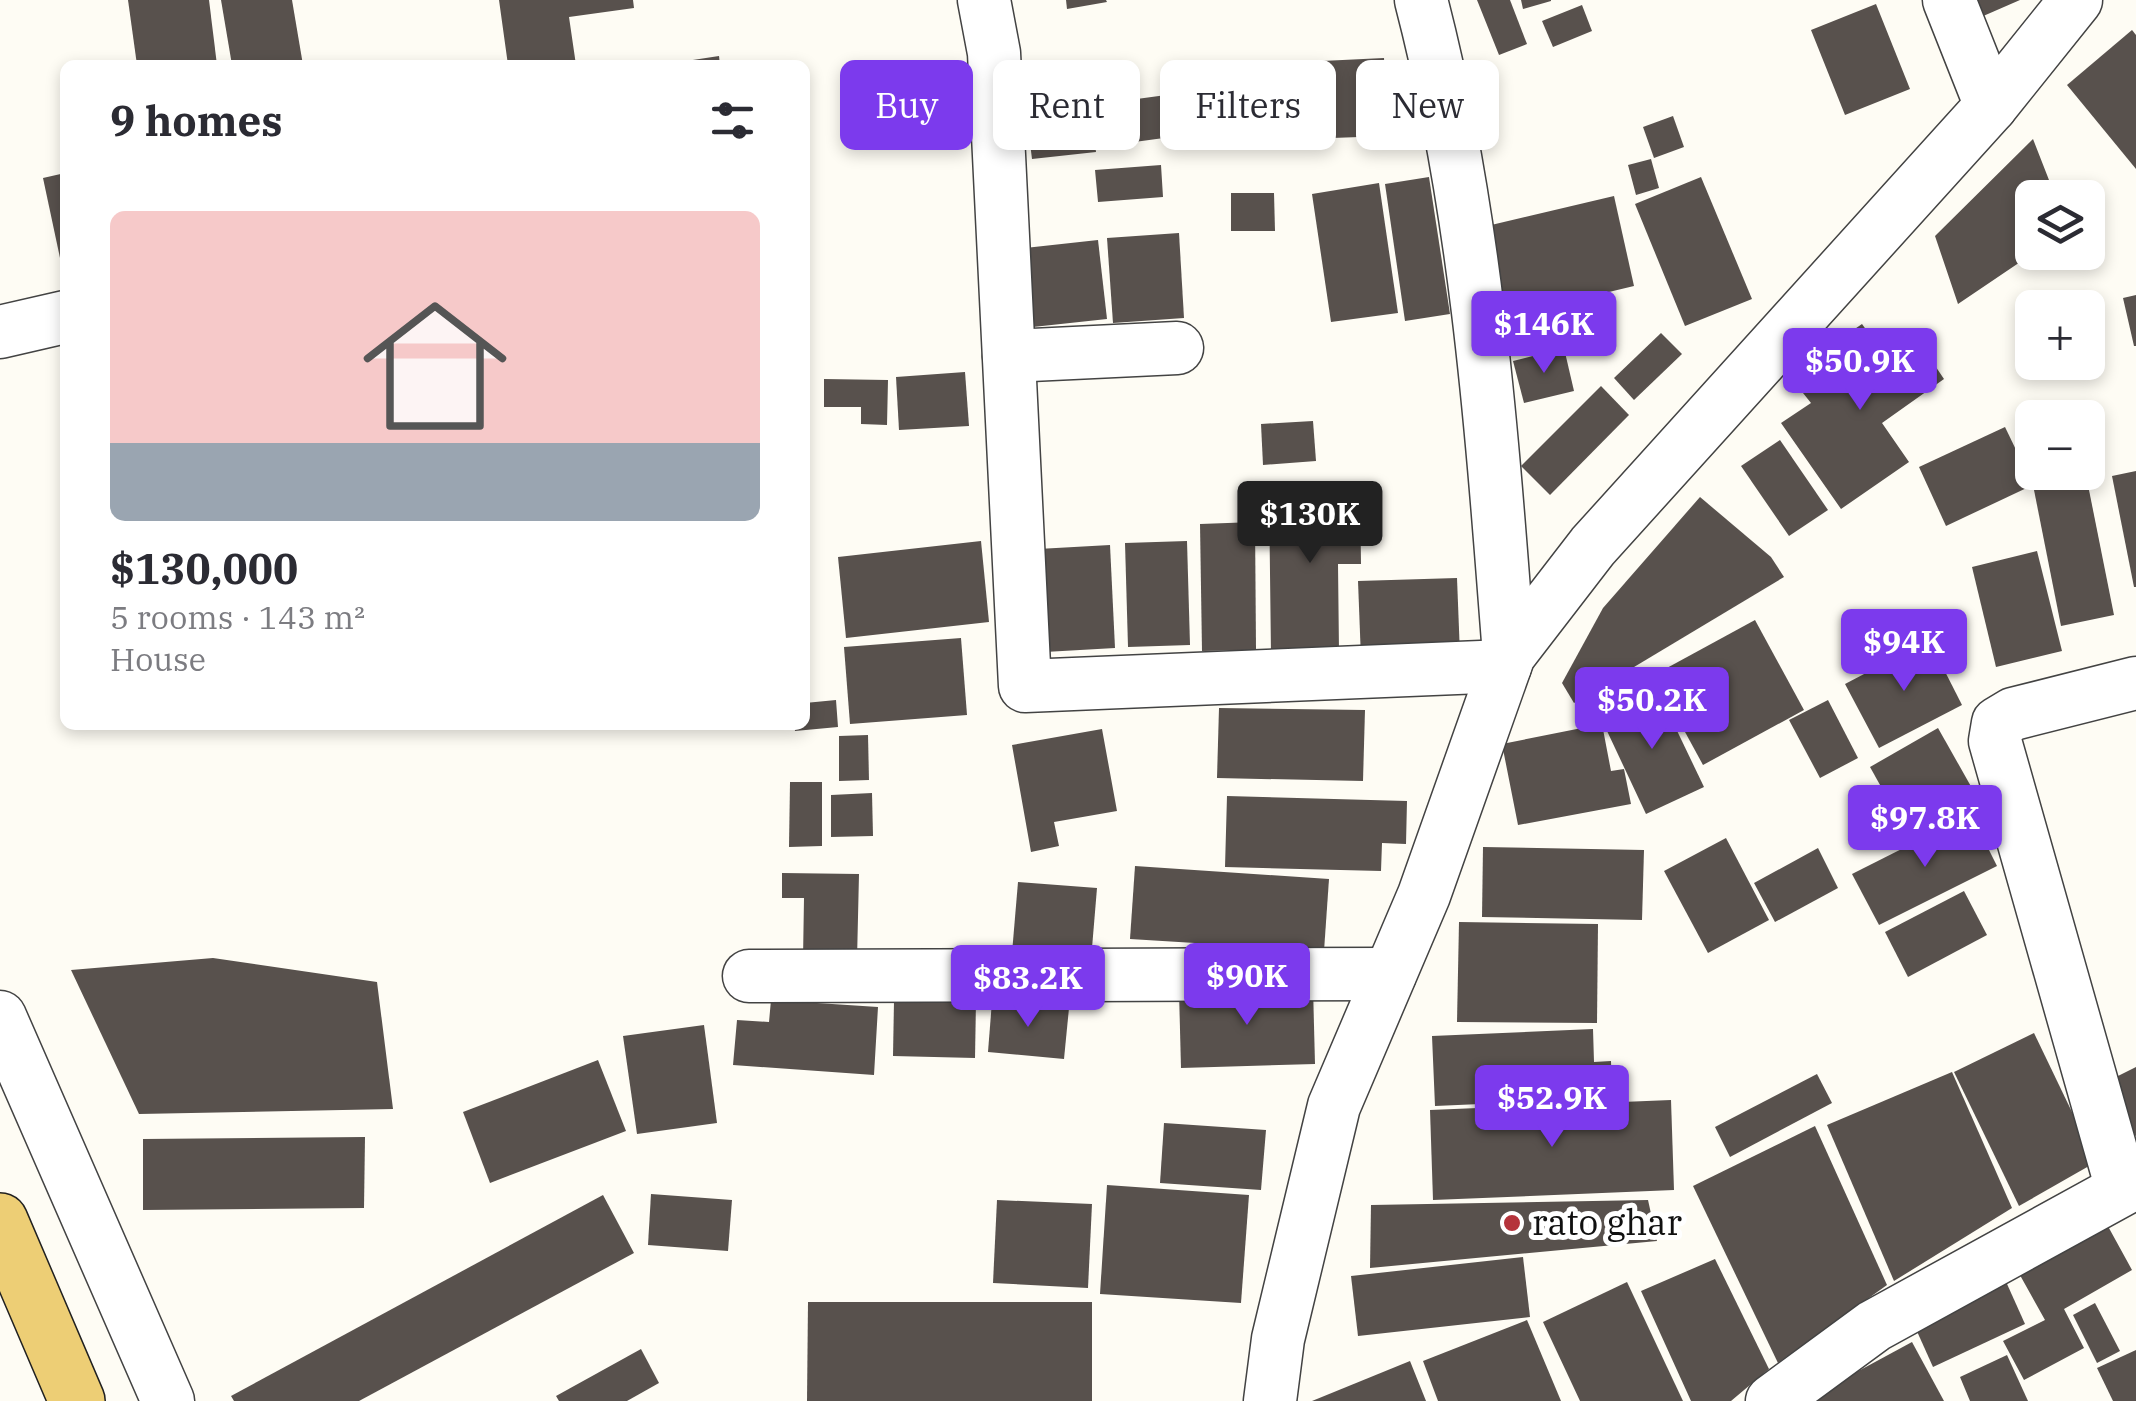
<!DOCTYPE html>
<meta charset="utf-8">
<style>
body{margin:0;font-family:"IBM Plex Serif",serif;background:#f7f7f7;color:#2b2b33;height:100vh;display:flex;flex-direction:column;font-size:38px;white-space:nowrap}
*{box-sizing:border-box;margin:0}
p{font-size:32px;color:#7c7c81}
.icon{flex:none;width:55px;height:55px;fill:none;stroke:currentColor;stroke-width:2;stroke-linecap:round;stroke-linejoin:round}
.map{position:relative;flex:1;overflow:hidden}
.drawer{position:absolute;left:60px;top:60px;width:750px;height:670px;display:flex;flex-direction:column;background:#fff;border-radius:15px;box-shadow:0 5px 15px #0003}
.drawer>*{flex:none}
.banner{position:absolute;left:840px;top:60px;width:950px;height:90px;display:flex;gap:20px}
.tools{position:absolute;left:2015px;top:180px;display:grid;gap:20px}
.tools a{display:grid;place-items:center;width:90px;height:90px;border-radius:15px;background:#fff;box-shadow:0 5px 15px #0003;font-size:50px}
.price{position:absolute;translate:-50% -85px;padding:0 22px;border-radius:10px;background:#7c3aed;color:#fff;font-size:32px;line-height:65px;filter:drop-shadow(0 2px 5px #0008)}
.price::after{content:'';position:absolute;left:50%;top:60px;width:30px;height:22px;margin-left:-15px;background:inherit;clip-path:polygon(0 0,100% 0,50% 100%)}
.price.active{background:#222;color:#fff}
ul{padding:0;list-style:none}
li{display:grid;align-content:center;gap:20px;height:530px;padding:0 50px}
li span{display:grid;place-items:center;height:310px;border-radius:15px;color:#555}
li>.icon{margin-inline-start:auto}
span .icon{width:180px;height:180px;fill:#fffc;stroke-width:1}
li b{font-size:42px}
h2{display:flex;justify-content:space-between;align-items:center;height:120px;padding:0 50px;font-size:42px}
.tag{padding:0 35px;border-radius:15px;background:#fff;box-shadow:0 5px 15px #0003;font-size:35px;line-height:90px}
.tag.active{background:#7c3aed;color:#fff}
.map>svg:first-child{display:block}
.building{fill:#58514d}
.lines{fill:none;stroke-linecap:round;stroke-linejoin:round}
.minor-casing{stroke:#434343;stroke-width:55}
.primary-casing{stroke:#212121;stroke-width:58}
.minor{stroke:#fff;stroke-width:52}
.primary{stroke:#edce75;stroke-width:55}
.poi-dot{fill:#b5333b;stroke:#fff;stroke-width:4}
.labels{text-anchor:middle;stroke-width:10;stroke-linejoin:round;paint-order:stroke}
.poi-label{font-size:35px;fill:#101010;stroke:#fff;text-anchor:start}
</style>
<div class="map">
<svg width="2136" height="1401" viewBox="0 0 2136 1401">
<rect width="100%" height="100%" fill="#fefcf4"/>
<!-- building -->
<g class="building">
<path d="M 128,0 L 209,0 L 217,65 L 137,65 Z"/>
<path d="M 221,0 L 292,0 L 303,65 L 232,65 Z"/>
<path d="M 499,0 L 633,0 L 634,8 L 569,17 L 576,65 L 508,65 Z"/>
<path d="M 1066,0 L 1106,0 L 1107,2 L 1067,9 Z"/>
<path d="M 1477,0 L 1510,0 L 1527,44 L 1499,55 Z"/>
<path d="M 1521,0 L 1551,0 L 1551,1 L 1523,9 Z"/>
<path d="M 1974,0 L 2020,0 L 1981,17 Z"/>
<path d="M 1876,4 L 1910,89 L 1845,115 L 1811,30 Z"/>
<path d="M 1582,5 L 1592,31 L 1553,47 L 1542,21 Z"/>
<path d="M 2132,30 L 2136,35 L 2136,169 L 2067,85 Z"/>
<path d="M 719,56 L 720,65 L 673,65 L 673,63 Z"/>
<path d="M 1384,58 L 1387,136 L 1220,142 L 1217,66 Z"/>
<path d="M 1088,86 L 1096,152 L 1032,159 L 1024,95 Z"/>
<path d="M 1203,90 L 1208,132 L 1105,146 L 1100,104 Z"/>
<path d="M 1673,116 L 1684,147 L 1654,158 L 1643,127 Z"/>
<path d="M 2033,139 L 2056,198 L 2032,198 L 2032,254 L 1958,304 L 1935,236 Z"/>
<path d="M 1651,159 L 1659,188 L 1636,195 L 1628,165 Z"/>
<path d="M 1161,165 L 1163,197 L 1098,202 L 1095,170 Z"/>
<path d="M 65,173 L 65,272 L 63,272 L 43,178 Z"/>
<path d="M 1429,177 L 1450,314 L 1405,321 L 1385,184 Z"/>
<path d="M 1701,177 L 1752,299 L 1685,326 L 1635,204 Z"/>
<path d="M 1379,183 L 1398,313 L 1331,322 L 1312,194 Z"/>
<path d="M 1231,193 L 1274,193 L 1275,231 L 1231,231 Z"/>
<path d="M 1614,196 L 1634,286 L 1508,316 L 1487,226 Z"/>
<path d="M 1179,233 L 1184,318 L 1113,323 L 1107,238 Z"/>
<path d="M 1098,240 L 1107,319 L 1033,327 L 1025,248 Z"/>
<path d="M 2136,295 L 2136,346 L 2134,346 L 2123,298 Z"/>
<path d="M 1862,324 L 1885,356 L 1915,336 L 1944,379 L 1882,423 L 1909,462 L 1841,509 L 1781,423 L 1811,403 L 1803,393 L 1837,369 L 1824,350 Z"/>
<path d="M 1661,333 L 1682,354 L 1634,400 L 1614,378 Z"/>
<path d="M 1564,348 L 1574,391 L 1524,403 L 1513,361 Z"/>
<path d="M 965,372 L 969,426 L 899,430 L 896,377 Z"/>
<path d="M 824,379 L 888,380 L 887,425 L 861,424 L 861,407 L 824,407 Z"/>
<path d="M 1601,386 L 1629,415 L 1550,495 L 1521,466 Z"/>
<path d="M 1313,421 L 1316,461 L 1263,465 L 1261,424 Z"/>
<path d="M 2005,427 L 2033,485 L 1946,526 L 1919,467 Z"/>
<path d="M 1780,440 L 1828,510 L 1789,536 L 1741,466 Z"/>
<path d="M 2136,471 L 2136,587 L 2134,587 L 2112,476 Z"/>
<path d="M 2087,480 L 2114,615 L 2061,626 L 2034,490 Z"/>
<path d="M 1360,489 L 1361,564 L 1338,564 L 1339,652 L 1271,654 L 1269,491 Z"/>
<path d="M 1700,497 L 1771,557 L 1784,577 L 1574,703 L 1562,683 L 1603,608 Z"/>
<path d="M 1255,522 L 1256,650 L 1202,651 L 1200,524 Z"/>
<path d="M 981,541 L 989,622 L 846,638 L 838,557 Z"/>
<path d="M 1187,541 L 1190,645 L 1128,647 L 1125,543 Z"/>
<path d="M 1110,545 L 1115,648 L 1045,652 L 1038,549 Z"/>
<path d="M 2037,551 L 2062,651 L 1996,667 L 1972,567 Z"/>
<path d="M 1457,578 L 1460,655 L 1361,659 L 1358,581 Z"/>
<path d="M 1755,620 L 1804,710 L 1703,765 L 1654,675 Z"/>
<path d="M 961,638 L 967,715 L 850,724 L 844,647 Z"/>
<path d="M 1929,640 L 1962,705 L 1879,748 L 1845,684 Z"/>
<path d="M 1657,689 L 1704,787 L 1646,814 L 1600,716 Z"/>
<path d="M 836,700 L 838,727 L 795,731 L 794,725 L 805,725 L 805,703 Z"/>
<path d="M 1828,700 L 1858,758 L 1820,778 L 1789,720 Z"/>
<path d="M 1219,708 L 1365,710 L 1363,781 L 1217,778 Z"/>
<path d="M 1602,724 L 1611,771 L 1624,769 L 1631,804 L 1518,825 L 1502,744 Z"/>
<path d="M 1938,728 L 1977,797 L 1908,835 L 1870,767 Z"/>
<path d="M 1102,729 L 1117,811 L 1054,822 L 1059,846 L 1031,852 L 1012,745 Z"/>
<path d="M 868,735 L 869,780 L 839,781 L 839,736 Z"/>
<path d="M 790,782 L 822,782 L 822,846 L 789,847 Z"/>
<path d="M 872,793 L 873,836 L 831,837 L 831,795 Z"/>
<path d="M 1227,796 L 1407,801 L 1406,844 L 1382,843 L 1381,871 L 1225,867 Z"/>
<path d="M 1971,814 L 1997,866 L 1879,925 L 1852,874 Z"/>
<path d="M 1726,838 L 1769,920 L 1708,953 L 1664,871 Z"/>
<path d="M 1483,847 L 1644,850 L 1642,920 L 1482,917 Z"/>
<path d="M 1818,848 L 1838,888 L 1775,922 L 1754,883 Z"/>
<path d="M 1135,866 L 1329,879 L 1324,951 L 1130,939 Z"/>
<path d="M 782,873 L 859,874 L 857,960 L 803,959 L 804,898 L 782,898 Z"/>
<path d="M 1018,882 L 1097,888 L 1091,960 L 1012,953 Z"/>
<path d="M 1964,891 L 1987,935 L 1908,977 L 1885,932 Z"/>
<path d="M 1459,922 L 1598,924 L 1597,1023 L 1457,1022 Z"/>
<path d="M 213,958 L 377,982 L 393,1109 L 139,1114 L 71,970 Z"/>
<path d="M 1313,987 L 1315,1064 L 1181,1068 L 1179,991 Z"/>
<path d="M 771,1000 L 878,1007 L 874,1075 L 733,1065 L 737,1020 L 769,1022 Z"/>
<path d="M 894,1001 L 976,1001 L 975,1058 L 893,1056 Z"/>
<path d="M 992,1001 L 1069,1008 L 1064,1059 L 988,1052 Z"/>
<path d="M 704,1025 L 717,1123 L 637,1134 L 623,1036 Z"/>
<path d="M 1593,1029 L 1594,1062 L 1611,1061 L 1612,1098 L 1435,1106 L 1432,1036 Z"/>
<path d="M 2034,1033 L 2096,1162 L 2019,1206 L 1954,1072 Z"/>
<path d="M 598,1060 L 626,1131 L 490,1183 L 463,1112 Z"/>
<path d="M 2136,1067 L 2136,1137 L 2108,1081 Z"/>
<path d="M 1952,1072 L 2012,1208 L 1894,1281 L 1827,1125 Z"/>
<path d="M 1817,1074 L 1832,1103 L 1730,1157 L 1715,1127 Z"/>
<path d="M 1671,1100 L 1674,1190 L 1433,1200 L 1430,1110 Z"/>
<path d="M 1164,1123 L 1266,1130 L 1261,1190 L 1160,1183 Z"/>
<path d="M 1815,1126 L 1887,1285 L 1778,1363 L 1693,1186 Z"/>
<path d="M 365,1137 L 364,1208 L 143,1210 L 143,1139 Z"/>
<path d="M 1107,1185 L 1249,1195 L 1241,1303 L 1100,1294 Z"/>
<path d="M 651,1194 L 732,1200 L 728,1251 L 648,1245 Z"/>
<path d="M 603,1195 L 634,1253 L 359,1401 L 234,1401 L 231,1396 Z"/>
<path d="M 997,1200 L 1092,1204 L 1088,1288 L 993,1283 Z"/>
<path d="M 1648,1200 L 1657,1241 L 1370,1268 L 1371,1205 Z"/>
<path d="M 2104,1219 L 2132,1270 L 2064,1309 L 2084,1348 L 2024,1380 L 2003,1341 L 2045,1320 L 2016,1268 Z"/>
<path d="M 1523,1257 L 1530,1317 L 1358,1336 L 1351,1276 Z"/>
<path d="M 1715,1259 L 1769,1369 L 1731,1401 L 1691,1401 L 1641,1291 Z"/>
<path d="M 2003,1275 L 2025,1324 L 1933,1367 L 1911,1318 Z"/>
<path d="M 1627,1282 L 1683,1401 L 1580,1401 L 1543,1322 Z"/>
<path d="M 808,1302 L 1092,1302 L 1092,1401 L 807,1401 Z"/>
<path d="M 2095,1303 L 2120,1351 L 2097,1363 L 2073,1315 Z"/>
<path d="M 1527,1320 L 1561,1401 L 1438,1401 L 1423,1361 Z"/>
<path d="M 1912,1342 L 1944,1401 L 1803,1401 Z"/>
<path d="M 641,1349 L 659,1383 L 627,1401 L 559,1401 L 556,1396 Z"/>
<path d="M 2136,1350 L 2136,1401 L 2113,1401 L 2097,1368 Z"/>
<path d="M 2007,1355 L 2028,1401 L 1970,1401 L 1960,1377 Z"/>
<path d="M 1410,1361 L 1426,1401 L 1312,1401 Z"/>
</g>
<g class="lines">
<defs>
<g id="minor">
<path d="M 984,0 L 994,53 L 1025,686 L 1505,666"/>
<path d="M 1421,0 C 1477,215 1492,434 1509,655"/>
<path d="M 1949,0 L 1991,106"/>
<path d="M 0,332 L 65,317"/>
<path d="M 1009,356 L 1177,348"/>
<path d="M 749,976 L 1390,974"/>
<path d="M 0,1017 L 168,1401"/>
<path d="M 2122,1189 L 1995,741 L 1998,723 L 2013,714 L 2136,683"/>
<path d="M 1270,1401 L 1278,1339 L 1334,1106 L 1424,895 L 1509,655 L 1593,546 L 1991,106 L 2076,0"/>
<path d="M 1772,1401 L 1874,1326 L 2136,1182"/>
</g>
<path id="primary" d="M 0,1221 L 77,1401"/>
</defs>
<!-- minor casing -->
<use href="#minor" class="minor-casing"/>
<!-- primary casing -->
<use href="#primary" class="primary-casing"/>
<!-- minor -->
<use href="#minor" class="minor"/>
<!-- primary -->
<use href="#primary" class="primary"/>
</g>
<!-- markers -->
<circle class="poi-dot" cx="1512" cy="1223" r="10"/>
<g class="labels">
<!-- poi labels -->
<g class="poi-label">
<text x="1532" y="1235">rato ghar</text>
</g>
</g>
</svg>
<div class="tools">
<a><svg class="icon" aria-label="layers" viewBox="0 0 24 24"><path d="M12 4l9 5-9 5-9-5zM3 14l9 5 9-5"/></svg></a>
<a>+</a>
<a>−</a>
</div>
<b class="price" style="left:1544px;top:376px">$146K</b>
<b class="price" style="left:1860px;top:413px">$50.9K</b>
<b class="price active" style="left:1310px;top:566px">$130K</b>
<b class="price" style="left:1904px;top:694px">$94K</b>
<b class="price" style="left:1652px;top:752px">$50.2K</b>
<b class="price" style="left:1925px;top:870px">$97.8K</b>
<b class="price" style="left:1247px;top:1028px">$90K</b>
<b class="price" style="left:1028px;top:1030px">$83.2K</b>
<b class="price" style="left:1552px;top:1150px">$52.9K</b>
<div class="banner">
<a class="tag active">Buy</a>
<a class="tag">Rent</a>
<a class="tag">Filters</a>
<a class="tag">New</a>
</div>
<section class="drawer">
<h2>9 homes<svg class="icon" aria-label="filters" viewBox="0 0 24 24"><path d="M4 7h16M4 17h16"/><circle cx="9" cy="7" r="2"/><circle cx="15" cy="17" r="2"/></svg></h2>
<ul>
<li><span style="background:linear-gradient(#f6c9c9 75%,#9aa5b1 0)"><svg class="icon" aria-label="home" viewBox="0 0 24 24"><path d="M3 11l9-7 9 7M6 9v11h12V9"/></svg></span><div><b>$130,000</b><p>5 rooms · 143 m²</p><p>House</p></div></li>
</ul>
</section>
</div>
